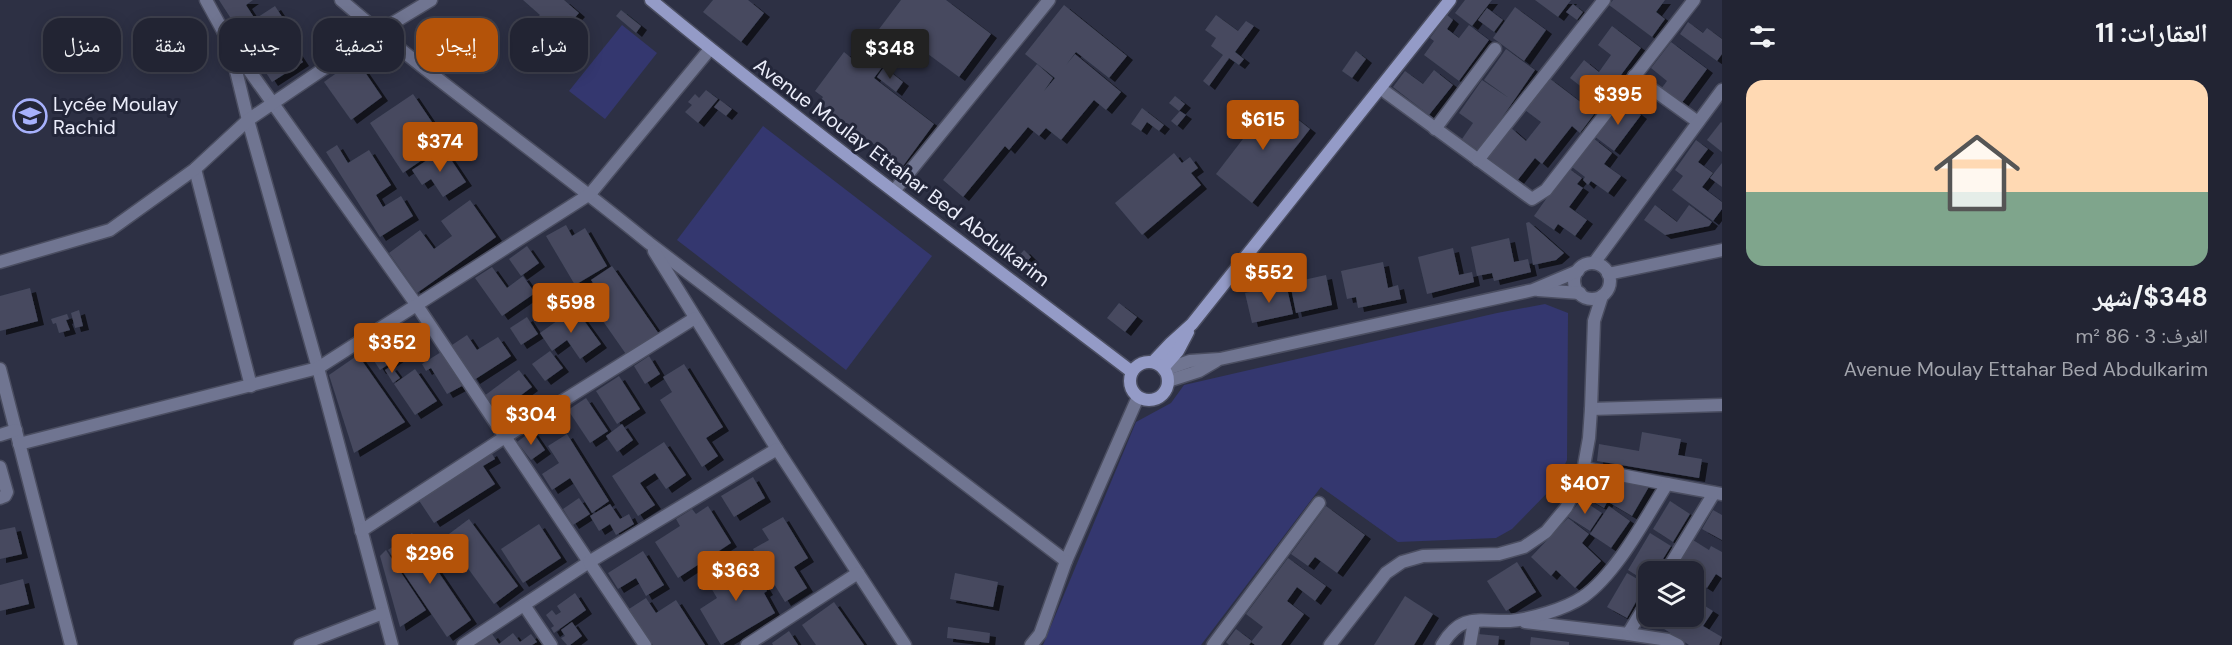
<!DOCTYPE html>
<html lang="ar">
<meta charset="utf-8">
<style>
body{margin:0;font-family:"DM Sans","Noto Naskh Arabic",sans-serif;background:#2e303f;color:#f1f3f6;direction:rtl;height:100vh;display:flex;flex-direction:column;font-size:22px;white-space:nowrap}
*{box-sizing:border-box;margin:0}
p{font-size:20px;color:#a2a4ac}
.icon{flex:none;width:33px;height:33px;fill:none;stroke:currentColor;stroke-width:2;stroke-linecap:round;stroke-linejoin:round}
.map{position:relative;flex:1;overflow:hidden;direction:ltr}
.details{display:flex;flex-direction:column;background:#222433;width:510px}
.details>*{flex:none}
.guide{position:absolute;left:18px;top:18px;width:570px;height:54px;direction:rtl;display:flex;gap:12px}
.tools{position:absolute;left:1638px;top:561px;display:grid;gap:12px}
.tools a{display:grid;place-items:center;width:66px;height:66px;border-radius:12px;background:#222433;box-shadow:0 3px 15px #0003,0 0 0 2px #3f414e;font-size:30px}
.price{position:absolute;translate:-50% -51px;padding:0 14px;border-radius:6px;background:#b45309;color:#fff;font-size:20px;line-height:39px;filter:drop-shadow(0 2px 3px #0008)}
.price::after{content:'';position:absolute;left:50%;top:36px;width:18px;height:14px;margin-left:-9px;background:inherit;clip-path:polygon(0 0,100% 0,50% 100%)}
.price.on{background:#222;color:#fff}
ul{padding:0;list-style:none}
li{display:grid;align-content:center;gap:12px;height:318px;padding:0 24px}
li span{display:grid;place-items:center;height:186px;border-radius:18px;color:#555}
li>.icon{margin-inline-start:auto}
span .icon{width:108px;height:108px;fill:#fffc;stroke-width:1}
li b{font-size:26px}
h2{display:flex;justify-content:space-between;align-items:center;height:72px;padding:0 24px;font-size:26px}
.pill{padding:0 21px;border-radius:18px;background:#222433;box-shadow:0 3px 15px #0003,0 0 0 2px #3f414e;font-size:21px;line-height:54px}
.pill.on{background:#b45309;color:#fff}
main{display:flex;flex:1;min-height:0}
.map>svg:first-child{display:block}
.green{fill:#34376f}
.building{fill:#464a5f;filter:url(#shadow)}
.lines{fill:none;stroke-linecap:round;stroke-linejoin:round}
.street-casing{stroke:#4b4e61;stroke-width:15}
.secondary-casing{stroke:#4b4e61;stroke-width:15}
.street{stroke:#707591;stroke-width:12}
.secondary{stroke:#949bc7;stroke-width:12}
.labels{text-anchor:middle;stroke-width:6;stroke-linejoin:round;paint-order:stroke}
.poi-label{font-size:20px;fill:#ebedfa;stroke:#232639;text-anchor:start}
.street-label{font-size:20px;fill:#ebedfa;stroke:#232639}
</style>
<main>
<section class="details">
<h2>العقارات: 11<svg class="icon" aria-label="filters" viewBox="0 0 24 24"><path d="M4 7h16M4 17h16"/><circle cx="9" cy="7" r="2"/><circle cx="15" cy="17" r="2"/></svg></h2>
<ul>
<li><span style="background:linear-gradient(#ffd9b3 60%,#7fa58c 0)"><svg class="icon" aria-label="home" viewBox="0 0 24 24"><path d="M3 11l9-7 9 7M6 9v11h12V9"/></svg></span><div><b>$348/شهر</b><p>الغرف: 3 · 86 m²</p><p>Avenue Moulay Ettahar Bed Abdulkarim</p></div></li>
</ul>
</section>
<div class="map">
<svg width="1722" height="645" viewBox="0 0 1722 645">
<defs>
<filter id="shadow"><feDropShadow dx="6" dy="4" stdDeviation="0" flood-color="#0009"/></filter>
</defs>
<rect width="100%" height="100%" fill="#2d3044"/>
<!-- green -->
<g class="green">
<path d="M 622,25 L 657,53 L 605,119 L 569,91 Z"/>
<path d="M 763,126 L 932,256 L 846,370 L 677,240 Z"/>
<path d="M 1545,304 L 1568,313 L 1567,460 L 1555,485 L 1512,529 L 1496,538 L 1398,542 L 1321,487 L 1201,645 L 1043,645 L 1136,422 L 1171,403 L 1184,385 L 1497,313 Z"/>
</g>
<!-- building -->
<g class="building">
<path d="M 219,0 L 253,0 L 246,5 L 255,19 L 275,6 L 294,35 L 288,39 L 303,62 L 272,82 Z"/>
<path d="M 523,0 L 564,0 L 579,13 L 570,23 L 565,18 L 552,32 L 537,18 L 540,15 Z"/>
<path d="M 713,0 L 748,0 L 764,13 L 741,42 L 703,12 Z"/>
<path d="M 901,0 L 946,0 L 991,34 L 959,77 L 905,37 L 874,78 L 934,124 L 903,166 L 819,103 L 823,97 L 815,91 L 844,52 L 855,61 Z"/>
<path d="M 1465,0 L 1492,0 L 1472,26 L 1455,13 Z"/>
<path d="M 1535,0 L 1571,0 L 1558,17 Z"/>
<path d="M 1613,0 L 1665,0 L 1656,12 L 1665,19 L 1652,37 L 1609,5 Z"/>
<path d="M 1573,4 L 1583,12 L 1577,20 L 1566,12 Z"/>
<path d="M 1064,5 L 1127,56 L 1109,78 L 1076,52 L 1066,65 L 1075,54 L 1121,92 L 1106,110 L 1094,100 L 1061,140 L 1046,128 L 1039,136 L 1028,127 L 1009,150 L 1005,146 L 963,197 L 943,180 L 1037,64 L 1053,78 L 1044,91 L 1055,78 L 1025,54 Z"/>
<path d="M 1515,7 L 1546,30 L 1524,61 L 1493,38 Z"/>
<path d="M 1487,8 L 1503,20 L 1494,32 L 1478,20 Z"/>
<path d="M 621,10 L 641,26 L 636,33 L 616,16 Z"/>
<path d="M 1216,15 L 1238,31 L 1246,21 L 1254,26 L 1235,52 L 1244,59 L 1239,65 L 1229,58 L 1209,86 L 1203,81 L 1223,55 L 1211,46 L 1216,38 L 1205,30 Z"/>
<path d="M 1447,15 L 1453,20 L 1447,29 L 1459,38 L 1469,25 L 1489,40 L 1459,81 L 1424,55 L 1434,41 L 1430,38 Z"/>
<path d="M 1688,22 L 1703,33 L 1707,28 L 1722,39 L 1722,54 L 1717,61 L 1680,34 Z"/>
<path d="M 1612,26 L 1641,48 L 1601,102 L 1570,78 L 1584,60 L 1599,72 L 1611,55 L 1598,45 Z"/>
<path d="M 1671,42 L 1707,69 L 1681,104 L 1661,89 L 1667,81 L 1651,68 Z"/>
<path d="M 1506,49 L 1535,70 L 1479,151 L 1462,139 L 1473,123 L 1459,113 L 1482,80 L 1509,98 L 1484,80 Z"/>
<path d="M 1356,51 L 1366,59 L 1352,78 L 1342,71 Z"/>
<path d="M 356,59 L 382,97 L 351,120 L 324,82 Z"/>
<path d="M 884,67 L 903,82 L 896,92 L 877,77 Z"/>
<path d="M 1434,70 L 1453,85 L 1429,115 L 1393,87 L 1405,71 L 1423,84 Z"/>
<path d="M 1549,78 L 1595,113 L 1580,133 L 1572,126 L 1542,164 L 1535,158 L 1517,181 L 1487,157 L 1510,127 L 1526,141 L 1541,122 L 1525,110 Z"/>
<path d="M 706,90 L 718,99 L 698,123 L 685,112 L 692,105 L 688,102 L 695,94 L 699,98 Z"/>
<path d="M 413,94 L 436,128 L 412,144 L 422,160 L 403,173 L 370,123 Z"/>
<path d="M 1175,96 L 1185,104 L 1179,111 L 1169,103 Z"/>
<path d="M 720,100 L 732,109 L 726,116 L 714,107 Z"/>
<path d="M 1273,100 L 1310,129 L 1252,203 L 1216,174 Z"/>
<path d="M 1622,100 L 1641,115 L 1614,151 L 1594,136 Z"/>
<path d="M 1142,108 L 1164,125 L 1159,131 L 1147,122 L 1141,131 L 1131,124 Z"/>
<path d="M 1180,111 L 1186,115 L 1177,126 L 1171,121 Z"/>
<path d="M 1721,122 L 1722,123 L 1722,152 L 1707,140 Z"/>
<path d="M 1593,138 L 1612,153 L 1604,164 L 1621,176 L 1608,193 L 1591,181 L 1588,185 L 1583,180 L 1585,177 L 1572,167 Z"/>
<path d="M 1696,140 L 1708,149 L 1698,162 L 1713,173 L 1702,187 L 1722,202 L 1722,209 L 1713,221 L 1672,190 L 1683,176 L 1675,170 Z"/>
<path d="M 337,145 L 348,163 L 369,150 L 391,185 L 376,195 L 383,207 L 401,196 L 413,216 L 380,237 L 326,152 Z"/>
<path d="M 444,149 L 466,182 L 443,197 L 431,179 L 422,185 L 412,170 Z"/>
<path d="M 1174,153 L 1182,163 L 1190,157 L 1198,168 L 1191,173 L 1201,185 L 1142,235 L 1115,203 Z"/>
<path d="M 1722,163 L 1722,187 L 1710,178 Z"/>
<path d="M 1568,168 L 1582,178 L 1577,184 L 1583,188 L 1569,207 L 1587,220 L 1575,236 L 1558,224 L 1554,230 L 1534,216 Z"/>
<path d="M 470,200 L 496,237 L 417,293 L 389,253 L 420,230 L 434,249 L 452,236 L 441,221 Z"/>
<path d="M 1655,205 L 1677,222 L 1689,205 L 1712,222 L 1709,226 L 1665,235 L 1644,220 Z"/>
<path d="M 1529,222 L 1564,253 L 1556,260 L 1533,265 L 1526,223 Z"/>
<path d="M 566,225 L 572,236 L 585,228 L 607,266 L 575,285 L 546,236 Z"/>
<path d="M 1509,238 L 1514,262 L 1528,259 L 1531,272 L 1494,281 L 1492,273 L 1477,276 L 1471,247 Z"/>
<path d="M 527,246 L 539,263 L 521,276 L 509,259 Z"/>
<path d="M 1453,248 L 1459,275 L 1472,272 L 1474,282 L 1427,294 L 1418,257 Z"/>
<path d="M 1024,250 L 1031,257 L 1024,265 L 1017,258 Z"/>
<path d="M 1383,262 L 1388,288 L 1398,285 L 1401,299 L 1358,308 L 1356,297 L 1347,299 L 1341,271 Z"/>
<path d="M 612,266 L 659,334 L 628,357 L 591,304 L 603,296 L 591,280 Z"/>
<path d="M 492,267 L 507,288 L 523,276 L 535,293 L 502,316 L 475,278 Z"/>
<path d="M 1326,275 L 1332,305 L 1296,313 L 1290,283 Z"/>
<path d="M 1286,284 L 1293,314 L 1252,323 L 1245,293 Z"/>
<path d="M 30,288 L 38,321 L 0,331 L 0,296 Z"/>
<path d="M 1119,303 L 1137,317 L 1125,332 L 1107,318 Z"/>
<path d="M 575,308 L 601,344 L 580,359 L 567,340 L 552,351 L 540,333 Z"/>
<path d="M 79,310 L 83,326 L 75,328 L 71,313 Z"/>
<path d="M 67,314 L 69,319 L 66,320 L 70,330 L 59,333 L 56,323 L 53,324 L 51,319 Z"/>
<path d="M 527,317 L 538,334 L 521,345 L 510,328 Z"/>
<path d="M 391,334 L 402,355 L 380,370 L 367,350 Z"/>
<path d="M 467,335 L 477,350 L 498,337 L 511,356 L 474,380 L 452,345 Z"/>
<path d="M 550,351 L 563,368 L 545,381 L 532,364 Z"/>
<path d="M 441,352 L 462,386 L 447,394 L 431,368 L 426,371 L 422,364 Z"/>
<path d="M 358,355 L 405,422 L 354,453 L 329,375 Z"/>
<path d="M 649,356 L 660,374 L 645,384 L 634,366 Z"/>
<path d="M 684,364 L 723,427 L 706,438 L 718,456 L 702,467 L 660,400 L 672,392 L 663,377 Z"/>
<path d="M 391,366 L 400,378 L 393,383 L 385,370 Z"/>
<path d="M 415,369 L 437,401 L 415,415 L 394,384 Z"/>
<path d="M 519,370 L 532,387 L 497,413 L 484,396 Z"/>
<path d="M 619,376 L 640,409 L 617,424 L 596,391 Z"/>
<path d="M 586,398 L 608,431 L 590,443 L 568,410 Z"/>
<path d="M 622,424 L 633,440 L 617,452 L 606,436 Z"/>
<path d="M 532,431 L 545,450 L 531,460 L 517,442 Z"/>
<path d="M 1642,432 L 1681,439 L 1678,455 L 1702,459 L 1699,478 L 1597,461 L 1599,444 L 1639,451 Z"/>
<path d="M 567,434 L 609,501 L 592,513 L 570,478 L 552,490 L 542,474 L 559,463 L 548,446 Z"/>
<path d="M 664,442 L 686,475 L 666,489 L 655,473 L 640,483 L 655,505 L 638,516 L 612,476 Z"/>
<path d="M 491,452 L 495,459 L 483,466 L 495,484 L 434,523 L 418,499 Z"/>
<path d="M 1594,474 L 1619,480 L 1604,508 L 1583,496 Z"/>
<path d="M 753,477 L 765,498 L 734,517 L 721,496 Z"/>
<path d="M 1623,481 L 1650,485 L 1632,516 L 1610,503 Z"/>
<path d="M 579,498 L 590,514 L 573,525 L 563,509 Z"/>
<path d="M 1581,499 L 1602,513 L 1590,531 L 1568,517 Z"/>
<path d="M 1670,501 L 1690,514 L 1673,542 L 1653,529 Z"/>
<path d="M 610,504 L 620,519 L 629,514 L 634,524 L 616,535 L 610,524 L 599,531 L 590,516 Z"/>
<path d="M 708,506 L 731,543 L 678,578 L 655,542 L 680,526 L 676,519 L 692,509 L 696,514 Z"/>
<path d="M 1326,506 L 1365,535 L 1337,573 L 1315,557 L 1308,566 L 1291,554 Z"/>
<path d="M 1609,506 L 1630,521 L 1611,548 L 1590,534 Z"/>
<path d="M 1713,510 L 1722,515 L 1722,540 L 1702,529 Z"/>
<path d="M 783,517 L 808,558 L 794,567 L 807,588 L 785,602 L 753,549 L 769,540 L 762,529 Z"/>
<path d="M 1568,518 L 1589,534 L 1582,543 L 1601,561 L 1575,588 L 1556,570 L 1551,576 L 1531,557 Z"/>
<path d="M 469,519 L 518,586 L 494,604 L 445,537 Z"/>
<path d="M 539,524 L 561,558 L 523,583 L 501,549 Z"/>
<path d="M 15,527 L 22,554 L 0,559 L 0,530 Z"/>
<path d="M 412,533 L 471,620 L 447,637 L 388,550 Z"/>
<path d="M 1650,533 L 1671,546 L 1655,572 L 1648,572 L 1648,583 L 1628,570 Z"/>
<path d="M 1693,540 L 1709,550 L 1711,546 L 1722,552 L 1722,578 L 1716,574 L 1707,588 L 1696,581 L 1694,585 L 1694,572 L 1674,572 Z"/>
<path d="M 386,550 L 426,610 L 400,627 L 380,556 Z"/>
<path d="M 643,551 L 664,585 L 646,596 L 636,578 L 618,589 L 608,573 Z"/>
<path d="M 1288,558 L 1326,586 L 1315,601 L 1297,587 L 1287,601 L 1304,614 L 1281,645 L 1255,645 L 1251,642 L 1263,627 L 1246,614 Z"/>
<path d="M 743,559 L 751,574 L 755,571 L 767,591 L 764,593 L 775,613 L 721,645 L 700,609 L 717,598 L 707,581 Z"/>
<path d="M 1517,562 L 1536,592 L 1506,611 L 1487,581 Z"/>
<path d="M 955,573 L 998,582 L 993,607 L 950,599 Z"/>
<path d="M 1627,573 L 1646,584 L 1627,618 L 1607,607 Z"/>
<path d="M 23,579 L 29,604 L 0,611 L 0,585 Z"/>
<path d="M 575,593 L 586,610 L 554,633 L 551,628 L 554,626 L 546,615 L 552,610 L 556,615 L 561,612 L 557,606 Z"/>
<path d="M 1405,596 L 1433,614 L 1414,645 L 1374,645 Z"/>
<path d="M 646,598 L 656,613 L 676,600 L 705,645 L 653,645 L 629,609 Z"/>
<path d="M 1694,599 L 1713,611 L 1703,626 L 1722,637 L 1719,645 L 1689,645 L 1661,627 L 1664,621 L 1657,616 L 1694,616 Z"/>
<path d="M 834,602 L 864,645 L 816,645 L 802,625 Z"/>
<path d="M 572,622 L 582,636 L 570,645 L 567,645 L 561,638 L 565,636 L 561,630 Z"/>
<path d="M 948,627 L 990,633 L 989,643 L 947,638 Z"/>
<path d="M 1236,629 L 1252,641 L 1249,645 L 1229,645 L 1226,642 Z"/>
<path d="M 789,631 L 798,645 L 773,645 L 772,643 Z"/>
<path d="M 513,633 L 520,642 L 531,634 L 537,642 L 532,645 L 476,645 L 492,634 L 499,644 Z"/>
<path d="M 1478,634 L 1499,636 L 1498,645 L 1476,645 Z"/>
<path d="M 1531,637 L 1569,642 L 1569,645 L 1530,645 Z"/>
</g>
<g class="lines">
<defs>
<g id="street">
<path d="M 206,0 L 229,42 L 248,120 L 318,368 L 392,645"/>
<path d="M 341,0 C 440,85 548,160 649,243 L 1066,561 L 1138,397"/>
<path d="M 229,42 L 416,304 L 589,562 L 463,645"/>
<path d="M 1634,76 L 1698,122"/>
<path d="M 1380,88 L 1532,199 L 1546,190 L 1694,0"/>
<path d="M 1435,129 L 1495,49"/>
<path d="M 1478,160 L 1604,0"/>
<path d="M 195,169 L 251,386"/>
<path d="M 894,191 L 1049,0"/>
<path d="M 654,251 L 777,449"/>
<path d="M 0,262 L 110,230 L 195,169 L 248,120 L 378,32 L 431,0"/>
<path d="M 1594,263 L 1722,90"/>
<circle cx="1592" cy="281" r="18"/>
<path d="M 1608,274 L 1722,250"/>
<path d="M 1538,290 L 1580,293"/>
<path d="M 0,369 L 71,645"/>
<path d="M 1164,370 L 1190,361 L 1220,359 L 1533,290 L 1578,271"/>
<path d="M 1168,381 L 1199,371 L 1216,361"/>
<path d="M 1591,409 L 1722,405"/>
<path d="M 0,435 L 16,430"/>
<path d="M 19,444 L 318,368 L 590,194 L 710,49"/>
<path d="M 0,467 L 7,492 L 5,496 L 0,498"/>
<path d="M 1584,468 L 1667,484"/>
<path d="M 361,531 L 505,437 L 695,318"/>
<path d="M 1666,572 L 1714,493"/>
<path d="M 524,605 L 551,645"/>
<path d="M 1525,622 L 1628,634 L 1648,601"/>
<path d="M 1628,634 L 1668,640 L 1678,645"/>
<path d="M 300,645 L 383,613"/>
<path d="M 645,645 L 589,562 L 777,449 L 905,645"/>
<path d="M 747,645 L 858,573"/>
<path d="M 1031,645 L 1040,634 L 1066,561"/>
<path d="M 1213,645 L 1319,503"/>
<path d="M 1330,645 L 1386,573 L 1402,562 L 1423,556 L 1499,554 L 1524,547 L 1546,532 L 1566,508 L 1582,477 L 1589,438 L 1591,409 L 1594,321 L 1602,296"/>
<path d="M 1442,645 C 1462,612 1479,622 1510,621 C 1531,619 1565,609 1583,597 C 1617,573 1645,519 1667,484 L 1722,494"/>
<path d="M 1470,645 L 1474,621"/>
</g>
<g id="secondary">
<path d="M 651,0 C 807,129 971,249 1132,372"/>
<path d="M 1153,362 L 1171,343 L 1192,324 L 1450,0"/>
<circle cx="1149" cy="381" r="19"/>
<path d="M 1163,368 L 1178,351 L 1188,332"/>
</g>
</defs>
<!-- street casing -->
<use href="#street" class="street-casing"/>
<!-- secondary casing -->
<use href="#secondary" class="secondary-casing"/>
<!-- street -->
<use href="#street" class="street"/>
<!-- secondary -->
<use href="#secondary" class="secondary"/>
</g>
<!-- icons -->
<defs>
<symbol id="university-ring" viewBox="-11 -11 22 22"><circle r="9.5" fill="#232639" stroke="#a7b1fc" stroke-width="1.5"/><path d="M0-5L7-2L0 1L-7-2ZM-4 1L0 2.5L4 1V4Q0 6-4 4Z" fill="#a7b1fc"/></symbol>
</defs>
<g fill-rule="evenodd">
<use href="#university-ring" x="11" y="97" width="38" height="38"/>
</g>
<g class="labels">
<!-- poi labels -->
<g class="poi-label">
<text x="53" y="111">Lycée Moulay<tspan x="53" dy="23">Rachid</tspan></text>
</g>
<!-- street labels -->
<g class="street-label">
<text transform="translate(902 172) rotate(37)" y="7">Avenue Moulay Ettahar Bed Abdulkarim</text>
</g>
</g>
</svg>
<div class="tools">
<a><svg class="icon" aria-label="layers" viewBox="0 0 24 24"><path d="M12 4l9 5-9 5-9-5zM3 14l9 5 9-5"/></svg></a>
</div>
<b class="price on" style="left:890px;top:80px">$348</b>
<b class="price" style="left:1618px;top:126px">$395</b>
<b class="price" style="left:1263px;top:151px">$615</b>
<b class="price" style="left:440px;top:173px">$374</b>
<b class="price" style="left:1269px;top:304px">$552</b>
<b class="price" style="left:571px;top:334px">$598</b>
<b class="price" style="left:392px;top:374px">$352</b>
<b class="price" style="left:531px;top:446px">$304</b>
<b class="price" style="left:1585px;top:515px">$407</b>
<b class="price" style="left:430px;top:585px">$296</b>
<b class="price" style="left:736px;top:602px">$363</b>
<div class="guide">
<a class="pill">شراء</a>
<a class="pill on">إيجار</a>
<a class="pill">تصفية</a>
<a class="pill">جديد</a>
<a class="pill">شقة</a>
<a class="pill">منزل</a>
</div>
</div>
</main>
